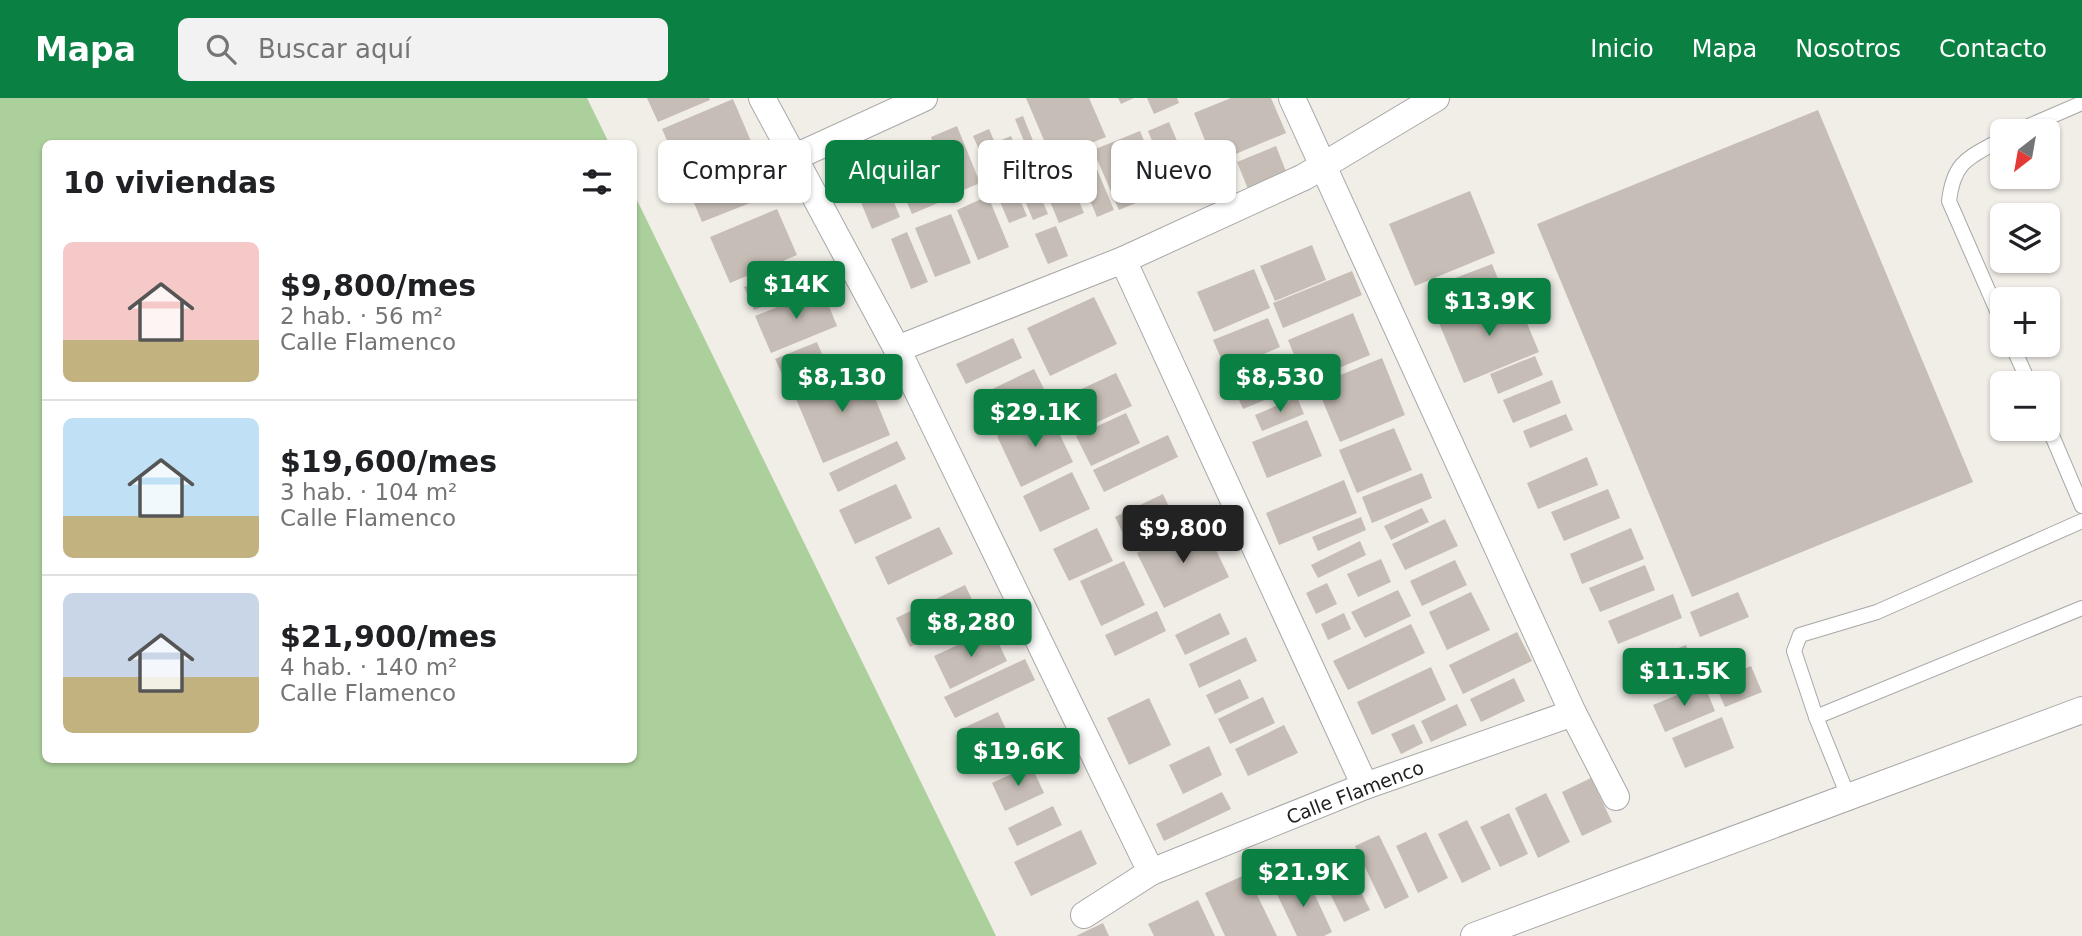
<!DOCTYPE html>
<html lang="es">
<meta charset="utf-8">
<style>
body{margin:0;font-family:"DejaVu Sans",sans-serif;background:#f2f2f2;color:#202124;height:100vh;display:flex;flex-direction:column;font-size:26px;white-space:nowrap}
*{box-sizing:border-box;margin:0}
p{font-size:23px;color:#757577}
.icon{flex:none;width:38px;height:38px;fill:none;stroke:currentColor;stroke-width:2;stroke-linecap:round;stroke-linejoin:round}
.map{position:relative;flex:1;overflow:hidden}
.details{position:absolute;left:42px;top:42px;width:595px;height:623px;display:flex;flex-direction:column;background:#fff;border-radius:10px;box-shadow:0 2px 5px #0004}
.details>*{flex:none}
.banner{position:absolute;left:658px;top:42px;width:665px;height:63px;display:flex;gap:14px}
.needle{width:46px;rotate:211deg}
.tools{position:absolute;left:1990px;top:21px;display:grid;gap:14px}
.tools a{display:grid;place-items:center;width:70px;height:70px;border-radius:10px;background:#fff;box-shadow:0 2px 5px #0004;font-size:35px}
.price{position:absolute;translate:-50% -60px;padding:0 16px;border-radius:7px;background:#0b8043;color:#fff;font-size:23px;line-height:46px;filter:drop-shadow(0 2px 4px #0008)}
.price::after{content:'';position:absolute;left:50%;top:42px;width:21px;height:16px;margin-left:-10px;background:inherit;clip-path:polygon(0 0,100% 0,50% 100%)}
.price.active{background:#222;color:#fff}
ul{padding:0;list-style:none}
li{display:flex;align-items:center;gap:21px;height:175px;padding:0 21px}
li+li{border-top:2px solid #e0e0e0}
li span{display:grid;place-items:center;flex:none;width:196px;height:140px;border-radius:10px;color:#555}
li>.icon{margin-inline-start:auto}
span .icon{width:84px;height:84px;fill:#fffc;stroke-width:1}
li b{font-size:30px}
h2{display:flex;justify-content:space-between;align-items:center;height:84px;padding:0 21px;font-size:30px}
.tag{padding:0 24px;border-radius:10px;background:#fff;box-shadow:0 2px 5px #0004;font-size:24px;line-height:63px}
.tag.active{background:#0b8043;color:#fff}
header{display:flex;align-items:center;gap:42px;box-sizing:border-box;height:98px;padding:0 35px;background:#0b8043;color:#fff}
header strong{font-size:33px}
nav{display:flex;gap:38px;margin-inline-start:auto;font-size:24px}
.search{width:490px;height:63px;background:#f2f2f2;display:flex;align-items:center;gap:18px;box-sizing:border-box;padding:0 24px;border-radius:10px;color:#757577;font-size:26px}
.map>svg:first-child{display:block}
.forest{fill:#acd09c}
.building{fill:#c6bdb6}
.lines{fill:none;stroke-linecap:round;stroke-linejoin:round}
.lane-casing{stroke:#a8a8a8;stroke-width:16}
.street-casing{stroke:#a8a8a8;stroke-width:28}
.lane{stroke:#fff;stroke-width:14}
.street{stroke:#fff;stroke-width:26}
.labels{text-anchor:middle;stroke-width:5;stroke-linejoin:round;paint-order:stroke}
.street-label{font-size:19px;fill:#212121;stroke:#fff}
</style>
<header>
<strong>Mapa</strong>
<div class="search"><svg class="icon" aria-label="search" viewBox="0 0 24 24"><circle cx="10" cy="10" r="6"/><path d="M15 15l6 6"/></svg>Buscar aquí</div>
<nav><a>Inicio</a><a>Mapa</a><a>Nosotros</a><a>Contacto</a></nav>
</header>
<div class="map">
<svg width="2082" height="838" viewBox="0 0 2082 838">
<rect width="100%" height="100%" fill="#f1ede7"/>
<!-- forest -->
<path class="forest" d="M 0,0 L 587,0 L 609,45 L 46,46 L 46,662 L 634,662 L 634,96 L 996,838 L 0,838 Z"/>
<!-- building -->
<g class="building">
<path d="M 647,0 L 709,0 L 710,2 L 658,24 Z"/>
<path d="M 1026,0 L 1089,0 L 1106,39 L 1052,61 Z"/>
<path d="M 1118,0 L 1134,0 L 1121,6 Z"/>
<path d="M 1147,0 L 1177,0 L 1179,5 L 1154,16 Z"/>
<path d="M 1231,0 L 1271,0 L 1286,35 L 1214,65 L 1194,15 Z"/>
<path d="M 733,1 L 756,55 L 685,84 L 662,31 Z"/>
<path d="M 1818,12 L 1973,384 L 1692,499 L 1537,126 Z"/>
<path d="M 1023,18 L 1038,55 L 1030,58 L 1015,21 Z"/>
<path d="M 1169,24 L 1189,71 L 1167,80 L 1148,33 Z"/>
<path d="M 957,28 L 980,85 L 954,96 L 931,39 Z"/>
<path d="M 989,31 L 1007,73 L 991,79 L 973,38 Z"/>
<path d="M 1140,33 L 1165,93 L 1119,112 L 1093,52 Z"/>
<path d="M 1011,38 L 1026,76 L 1015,81 L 999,43 Z"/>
<path d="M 913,45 L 938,105 L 912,116 L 886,56 Z"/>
<path d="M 1276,48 L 1287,76 L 1248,91 L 1237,64 Z"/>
<path d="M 1091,57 L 1114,112 L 1097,119 L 1074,64 Z"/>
<path d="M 879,67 L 900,119 L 872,131 L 850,78 Z"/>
<path d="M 1067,74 L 1084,115 L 1059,125 L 1042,84 Z"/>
<path d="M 738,76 L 750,105 L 702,124 L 690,95 Z"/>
<path d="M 1035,85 L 1048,116 L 1033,122 L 1020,91 Z"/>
<path d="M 1013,86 L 1027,118 L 1009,125 L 996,94 Z"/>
<path d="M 1470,93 L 1495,155 L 1415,188 L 1389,126 Z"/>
<path d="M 988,98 L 1009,149 L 978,162 L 957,112 Z"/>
<path d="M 777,111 L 797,157 L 730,185 L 710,139 Z"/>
<path d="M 951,116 L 971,165 L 935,179 L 915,130 Z"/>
<path d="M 1056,128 L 1068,158 L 1048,166 L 1035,136 Z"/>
<path d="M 907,134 L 928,184 L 911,191 L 891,141 Z"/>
<path d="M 1312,147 L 1326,182 L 1275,203 L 1260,168 Z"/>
<path d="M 1492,166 L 1502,191 L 1464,207 L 1453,181 Z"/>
<path d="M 1254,171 L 1270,210 L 1214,234 L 1197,194 Z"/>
<path d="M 1352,173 L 1362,197 L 1283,230 L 1273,205 Z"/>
<path d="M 779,175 L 788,198 L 754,212 L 744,189 Z"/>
<path d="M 822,191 L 837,228 L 771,255 L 755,218 Z"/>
<path d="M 1514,194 L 1539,254 L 1464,285 L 1439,225 Z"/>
<path d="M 1094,199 L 1117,246 L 1050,278 L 1027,230 Z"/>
<path d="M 1353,215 L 1370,257 L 1305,284 L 1288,242 Z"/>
<path d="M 1268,220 L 1280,249 L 1226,272 L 1213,242 Z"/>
<path d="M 1013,240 L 1022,260 L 966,286 L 956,266 Z"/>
<path d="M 817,244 L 824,261 L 783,278 L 775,261 Z"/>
<path d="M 1535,258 L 1543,277 L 1498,296 L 1490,276 Z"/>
<path d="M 1382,260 L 1405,317 L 1340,344 L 1316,287 Z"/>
<path d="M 1258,267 L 1272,299 L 1243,311 L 1229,279 Z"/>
<path d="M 862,268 L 890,337 L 823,365 L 794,296 Z"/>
<path d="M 1034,271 L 1049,301 L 1002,323 L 988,293 Z"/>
<path d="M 1116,275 L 1132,308 L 1078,333 L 1062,300 Z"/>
<path d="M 1552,282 L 1561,305 L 1513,325 L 1503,302 Z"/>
<path d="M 1297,299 L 1304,316 L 1262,333 L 1255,317 Z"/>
<path d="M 1049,314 L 1073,364 L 1021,389 L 997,338 Z"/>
<path d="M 1126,315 L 1140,345 L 1091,368 L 1076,338 Z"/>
<path d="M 1566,316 L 1573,332 L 1530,350 L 1523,333 Z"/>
<path d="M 1307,322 L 1322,358 L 1267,380 L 1252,344 Z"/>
<path d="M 1394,330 L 1412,372 L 1357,395 L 1339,352 Z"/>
<path d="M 1168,337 L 1178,359 L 1104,394 L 1093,372 Z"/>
<path d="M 897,343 L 906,361 L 838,394 L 829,375 Z"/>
<path d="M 1587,359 L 1598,387 L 1538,411 L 1527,385 Z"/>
<path d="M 1072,374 L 1090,411 L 1040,434 L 1023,398 Z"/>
<path d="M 1422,375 L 1432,400 L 1372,425 L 1362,399 Z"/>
<path d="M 1344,382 L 1357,415 L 1279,447 L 1266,415 Z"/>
<path d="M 896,386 L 912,420 L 855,446 L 839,412 Z"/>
<path d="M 1608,391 L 1620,420 L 1564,443 L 1551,414 Z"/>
<path d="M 1163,396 L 1176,424 L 1128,446 L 1115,419 Z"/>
<path d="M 1422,410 L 1429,424 L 1391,442 L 1384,428 Z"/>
<path d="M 1361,419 L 1366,432 L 1318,453 L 1312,439 Z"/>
<path d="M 1445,421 L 1458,448 L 1405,472 L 1392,446 Z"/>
<path d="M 1202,423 L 1229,479 L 1164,510 L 1137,455 Z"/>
<path d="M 939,429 L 953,456 L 888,487 L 875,459 Z"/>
<path d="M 1097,430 L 1113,463 L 1069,483 L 1053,451 Z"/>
<path d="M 1631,430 L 1644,461 L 1582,486 L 1570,456 Z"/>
<path d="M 1360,443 L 1366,457 L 1318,480 L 1311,467 Z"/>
<path d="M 1381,461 L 1391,484 L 1358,499 L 1347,476 Z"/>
<path d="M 1455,462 L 1467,487 L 1422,508 L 1410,483 Z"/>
<path d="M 1124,463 L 1145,507 L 1101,528 L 1080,483 Z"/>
<path d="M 1645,467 L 1655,492 L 1600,514 L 1589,490 Z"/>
<path d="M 1327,485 L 1337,506 L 1316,516 L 1306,495 Z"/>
<path d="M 965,487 L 979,516 L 910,549 L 896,520 Z"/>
<path d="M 1398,492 L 1411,518 L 1365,540 L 1351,514 Z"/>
<path d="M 1471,494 L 1490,532 L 1447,552 L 1429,514 Z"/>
<path d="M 1738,494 L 1749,519 L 1700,539 L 1690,514 Z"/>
<path d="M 1673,496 L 1682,520 L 1618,546 L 1608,523 Z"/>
<path d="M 1157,513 L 1166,533 L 1115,558 L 1105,537 Z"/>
<path d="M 1220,515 L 1230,536 L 1185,557 L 1175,537 Z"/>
<path d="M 1344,515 L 1351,531 L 1328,542 L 1321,526 Z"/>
<path d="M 1411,526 L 1425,555 L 1348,592 L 1333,563 Z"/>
<path d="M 992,531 L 1007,563 L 950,591 L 934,558 Z"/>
<path d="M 1517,534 L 1532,563 L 1463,596 L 1449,567 Z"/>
<path d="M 1246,539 L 1257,563 L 1199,590 L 1189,566 Z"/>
<path d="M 1686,547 L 1697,574 L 1645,595 L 1634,568 Z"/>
<path d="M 1025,561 L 1035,582 L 955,620 L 944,599 Z"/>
<path d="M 1751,568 L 1762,594 L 1725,609 L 1714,584 Z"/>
<path d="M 1431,569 L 1446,602 L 1372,637 L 1357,604 Z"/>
<path d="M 1514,580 L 1525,603 L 1481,624 L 1470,601 Z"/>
<path d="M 1240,581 L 1249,600 L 1215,616 L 1206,597 Z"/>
<path d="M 1704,586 L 1715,613 L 1665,634 L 1653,607 Z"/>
<path d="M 1263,599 L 1275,625 L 1230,646 L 1218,621 Z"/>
<path d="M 1149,600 L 1171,647 L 1129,667 L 1107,620 Z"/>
<path d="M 1457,606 L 1467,627 L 1431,644 L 1421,623 Z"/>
<path d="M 998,614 L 1015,651 L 974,670 L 957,633 Z"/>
<path d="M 1722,619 L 1734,650 L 1685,670 L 1672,640 Z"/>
<path d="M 1414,626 L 1423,645 L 1401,656 L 1391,636 Z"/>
<path d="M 1284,627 L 1298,655 L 1248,678 L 1235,651 Z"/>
<path d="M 1209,648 L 1222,677 L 1183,696 L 1169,667 Z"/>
<path d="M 1031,667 L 1044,695 L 1005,713 L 992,685 Z"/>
<path d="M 1591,680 L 1612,724 L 1582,738 L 1562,694 Z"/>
<path d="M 1222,694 L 1231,711 L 1164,743 L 1156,726 Z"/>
<path d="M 1546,695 L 1570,744 L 1538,760 L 1515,710 Z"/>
<path d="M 1053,708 L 1062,727 L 1017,748 L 1008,730 Z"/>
<path d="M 1509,715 L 1528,756 L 1500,769 L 1480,729 Z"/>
<path d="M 1467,722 L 1491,771 L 1462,785 L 1438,736 Z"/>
<path d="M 1081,732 L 1097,766 L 1031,798 L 1014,764 Z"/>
<path d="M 1426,734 L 1448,780 L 1418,795 L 1396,748 Z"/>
<path d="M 1379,737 L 1409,799 L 1385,811 L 1355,748 Z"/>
<path d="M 1348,767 L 1370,812 L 1344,824 L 1322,779 Z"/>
<path d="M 1247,776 L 1277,838 L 1225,838 L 1205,795 Z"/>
<path d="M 1306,778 L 1332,834 L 1324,838 L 1297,838 L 1275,792 Z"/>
<path d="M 1198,802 L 1215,838 L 1154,838 L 1148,826 Z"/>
<path d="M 1103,825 L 1109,838 L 1076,838 Z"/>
</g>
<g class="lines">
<defs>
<g id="lane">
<path d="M 2017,33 L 2082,5"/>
<path d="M 2002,41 C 1969,60 1954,62 1949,103 L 2002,224"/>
<path d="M 2012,247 L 2029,285"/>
<path d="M 2048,328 L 2082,408"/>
<path d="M 1816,619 L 2082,510"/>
<path d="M 1848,698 L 1816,619 L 1794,553 L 1800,537 L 1877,514 L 2082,423"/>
</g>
<g id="street">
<path d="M 762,0 L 897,251 L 1151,774 L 1365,688 L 1573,615 L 1292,0"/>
<path d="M 793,60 L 924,0"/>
<path d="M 1123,162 L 1365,688"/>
<path d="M 897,251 L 1123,162 L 1304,79 L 1436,0"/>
<path d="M 1573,615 L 1616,699"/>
<path d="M 1084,817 L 1151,774"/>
<path d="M 1474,838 L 2082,612"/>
</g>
</defs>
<!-- lane casing -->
<use href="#lane" class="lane-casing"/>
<!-- street casing -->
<use href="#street" class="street-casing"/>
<!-- lane -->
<use href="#lane" class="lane"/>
<!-- street -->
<use href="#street" class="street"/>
</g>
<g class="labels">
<!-- street labels -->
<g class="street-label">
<text transform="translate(1355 694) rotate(-21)" y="7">Calle Flamenco</text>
</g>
</g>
</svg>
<div class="tools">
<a><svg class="needle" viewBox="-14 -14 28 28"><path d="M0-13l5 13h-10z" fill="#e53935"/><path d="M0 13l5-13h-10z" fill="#757577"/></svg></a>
<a><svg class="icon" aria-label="layers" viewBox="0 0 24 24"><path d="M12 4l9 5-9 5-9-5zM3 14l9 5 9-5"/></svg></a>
<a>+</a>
<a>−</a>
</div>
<b class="price" style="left:796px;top:223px">$14K</b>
<b class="price" style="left:1489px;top:240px">$13.9K</b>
<b class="price" style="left:842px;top:316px">$8,130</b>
<b class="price" style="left:1280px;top:316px">$8,530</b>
<b class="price" style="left:1035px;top:351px">$29.1K</b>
<b class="price active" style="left:1183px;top:467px">$9,800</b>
<b class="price" style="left:971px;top:561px">$8,280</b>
<b class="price" style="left:1684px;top:610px">$11.5K</b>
<b class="price" style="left:1018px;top:690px">$19.6K</b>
<b class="price" style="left:1303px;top:811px">$21.9K</b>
<div class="banner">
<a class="tag">Comprar</a>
<a class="tag active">Alquilar</a>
<a class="tag">Filtros</a>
<a class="tag">Nuevo</a>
</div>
<section class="details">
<h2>10 viviendas<svg class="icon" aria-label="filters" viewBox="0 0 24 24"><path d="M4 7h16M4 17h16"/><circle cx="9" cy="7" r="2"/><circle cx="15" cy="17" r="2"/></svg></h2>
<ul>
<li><span style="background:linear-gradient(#f6c9c9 70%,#c2b280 0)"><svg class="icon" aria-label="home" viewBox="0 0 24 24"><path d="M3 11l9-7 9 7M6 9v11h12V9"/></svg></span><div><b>$9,800/mes</b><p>2 hab. · 56 m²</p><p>Calle Flamenco</p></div></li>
<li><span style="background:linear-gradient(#bfe0f5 70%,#c2b280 0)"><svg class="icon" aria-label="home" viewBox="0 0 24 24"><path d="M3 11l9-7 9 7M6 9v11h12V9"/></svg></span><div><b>$19,600/mes</b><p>3 hab. · 104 m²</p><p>Calle Flamenco</p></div></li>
<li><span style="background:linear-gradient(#c9d6e8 60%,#c2b280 0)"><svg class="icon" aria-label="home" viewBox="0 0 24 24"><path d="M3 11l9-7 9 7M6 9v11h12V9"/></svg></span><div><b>$21,900/mes</b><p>4 hab. · 140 m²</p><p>Calle Flamenco</p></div></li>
</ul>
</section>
</div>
